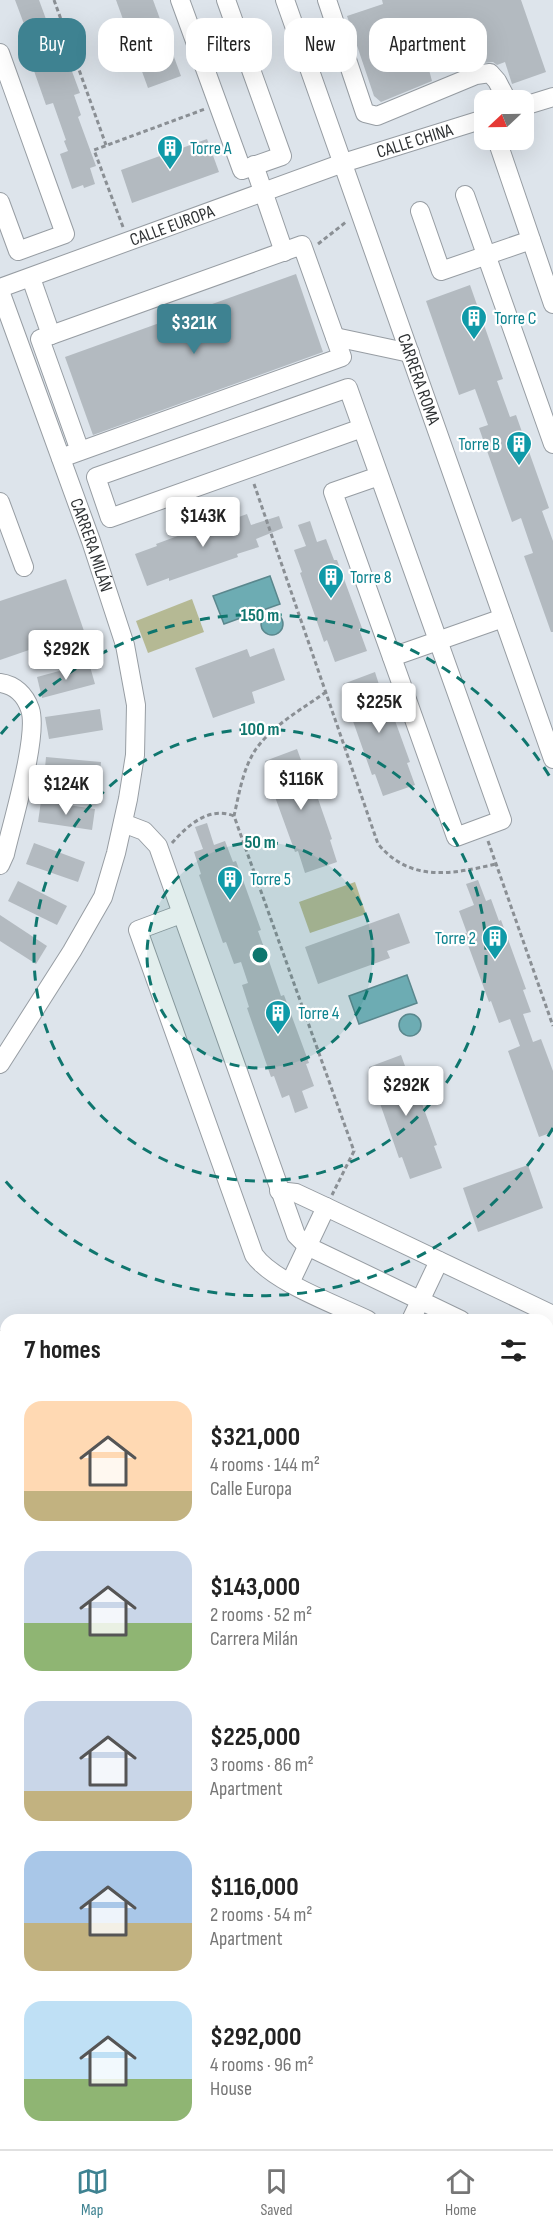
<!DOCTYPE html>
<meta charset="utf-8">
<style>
body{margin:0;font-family:"Sofia Sans Condensed",sans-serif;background:#f6f6f6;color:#222;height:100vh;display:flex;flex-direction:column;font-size:22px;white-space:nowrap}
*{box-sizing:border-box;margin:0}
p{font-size:20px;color:#767676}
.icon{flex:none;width:33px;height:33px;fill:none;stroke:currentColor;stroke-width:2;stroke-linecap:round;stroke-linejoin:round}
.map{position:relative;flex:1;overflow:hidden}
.sheet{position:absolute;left:0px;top:1314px;width:554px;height:836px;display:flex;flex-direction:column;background:#fff;border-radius:18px 18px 0 0;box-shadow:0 6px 24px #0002}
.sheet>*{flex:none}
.guide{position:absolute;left:18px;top:18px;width:518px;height:54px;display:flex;gap:12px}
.needle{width:39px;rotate:248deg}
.fabs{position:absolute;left:474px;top:90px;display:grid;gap:12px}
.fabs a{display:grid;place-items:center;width:60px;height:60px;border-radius:12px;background:#fff;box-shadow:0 6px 24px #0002;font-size:30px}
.price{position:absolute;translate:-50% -51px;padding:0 14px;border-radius:6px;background:#fff;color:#222;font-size:20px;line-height:39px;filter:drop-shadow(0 2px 3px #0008)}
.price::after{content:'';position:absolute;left:50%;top:36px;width:18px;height:14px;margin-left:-9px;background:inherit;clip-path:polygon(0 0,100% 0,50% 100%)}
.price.selected{background:#3e8291;color:#fff}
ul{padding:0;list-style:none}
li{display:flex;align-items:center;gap:18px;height:150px;padding:0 24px}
li span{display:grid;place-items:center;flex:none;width:168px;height:120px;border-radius:18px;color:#555}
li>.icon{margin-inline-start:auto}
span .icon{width:72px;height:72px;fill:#fffc;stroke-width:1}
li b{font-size:26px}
h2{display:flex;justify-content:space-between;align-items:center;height:72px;padding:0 24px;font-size:26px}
.tag{padding:0 21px;border-radius:18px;background:#fff;box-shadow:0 6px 24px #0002;font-size:21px;line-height:54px}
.tag.selected{background:#3e8291;color:#fff}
.menu{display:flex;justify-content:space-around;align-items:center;height:84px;border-top:2px solid #e0e0e0;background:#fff;font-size:16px;color:#767676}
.menu a{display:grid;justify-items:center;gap:3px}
.menu .selected{color:#3e8291}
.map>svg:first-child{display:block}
.green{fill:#b5b994}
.water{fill:#6dacb3;stroke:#5a878d;stroke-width:1.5}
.building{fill:#b3bac0}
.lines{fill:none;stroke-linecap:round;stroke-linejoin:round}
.minor-casing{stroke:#979da3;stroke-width:20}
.path{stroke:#8a8f94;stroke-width:3;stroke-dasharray:4.5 3;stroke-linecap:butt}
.minor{stroke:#fff;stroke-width:18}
.ring{fill:none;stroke:#0f766e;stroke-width:3;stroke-dasharray:10 8}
.labels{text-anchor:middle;stroke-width:4.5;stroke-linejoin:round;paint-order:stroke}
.street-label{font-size:18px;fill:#2f3234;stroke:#fff}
.culture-label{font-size:18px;fill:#0d838f;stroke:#fff;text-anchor:start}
.centre{fill:#0f766e;stroke:#fff;stroke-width:3}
.ring-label{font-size:18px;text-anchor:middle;font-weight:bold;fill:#0f766e;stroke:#fff;stroke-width:4.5;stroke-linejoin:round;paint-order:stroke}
</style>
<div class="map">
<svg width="553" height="2149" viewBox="0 0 553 2149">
<rect width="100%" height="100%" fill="#dde4eb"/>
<!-- green -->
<g class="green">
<path d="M 192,599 L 204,632 L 148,653 L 136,621 Z"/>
<path d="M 355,882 L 366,914 L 310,933 L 299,902 Z"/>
</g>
<!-- water -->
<g class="water">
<path d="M 270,576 L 280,604 L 224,624 L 213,596 Z"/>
<circle cx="272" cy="624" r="11"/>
<path d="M 407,975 L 417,1003 L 359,1024 L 349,996 Z"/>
<circle cx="410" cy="1025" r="11"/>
</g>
<!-- building -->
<g class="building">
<path d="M 15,0 L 39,0 L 54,41 L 60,39 L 80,93 L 74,95 L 81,115 L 78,117 L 96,166 L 90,168 L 95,184 L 84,188 L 83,185 L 72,189 L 60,154 L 68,151 L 64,141 L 66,140 L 53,103 L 46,105 L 27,51 L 33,48 Z"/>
<path d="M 116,0 L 153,0 L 181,76 L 148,88 Z"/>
<path d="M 382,0 L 521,0 L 546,72 L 512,84 L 505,62 L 497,65 L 493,62 L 483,63 L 478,49 L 428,66 L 432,81 L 381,102 L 374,96 L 347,16 L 383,4 Z"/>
<path d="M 207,139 L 219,172 L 132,203 L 121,170 Z"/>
<path d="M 296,274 L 323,352 L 93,435 L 65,357 Z"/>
<path d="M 470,285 L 503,379 L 497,381 L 510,417 L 516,415 L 549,508 L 542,511 L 553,541 L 553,632 L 551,632 L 524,556 L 533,553 L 521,518 L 512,522 L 479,428 L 488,425 L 475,389 L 459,395 L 426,301 Z"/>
<path d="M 247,514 L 251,525 L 279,516 L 283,528 L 256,539 L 259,547 L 237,554 L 238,557 L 169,581 L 169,578 L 147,586 L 135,554 L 157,546 L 156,544 L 224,519 L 225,522 Z"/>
<path d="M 310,521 L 317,542 L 326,539 L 334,560 L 337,560 L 362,628 L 359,629 L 367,651 L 335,662 L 327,640 L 324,642 L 300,573 L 302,572 L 294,550 L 306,546 L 298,525 Z"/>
<path d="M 66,579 L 84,631 L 0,660 L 0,601 Z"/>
<path d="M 274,648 L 285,680 L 252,692 L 255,703 L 213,718 L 195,668 L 247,649 L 250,657 Z"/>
<path d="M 89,663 L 95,684 L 42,698 L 37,677 Z"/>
<path d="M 375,672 L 382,694 L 385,693 L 410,762 L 407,763 L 415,785 L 383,796 L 375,774 L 372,775 L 348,707 L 350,706 L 343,684 Z"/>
<path d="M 100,709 L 103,730 L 49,739 L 45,717 Z"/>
<path d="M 297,749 L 305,771 L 308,770 L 332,839 L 330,840 L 337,862 L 305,873 L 298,851 L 295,852 L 270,783 L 273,783 L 265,761 Z"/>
<path d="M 46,757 L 101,762 L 99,784 L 44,779 Z"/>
<path d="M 41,801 L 95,809 L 92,830 L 38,822 Z"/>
<path d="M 207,823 L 214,845 L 225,841 L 233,862 L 236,861 L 261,930 L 258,931 L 270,964 L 281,996 L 284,995 L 309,1063 L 306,1064 L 314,1086 L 302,1091 L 308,1108 L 295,1113 L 289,1095 L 282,1098 L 274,1076 L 271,1077 L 247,1008 L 249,1007 L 242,985 L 248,983 L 241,962 L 234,964 L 226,942 L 223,943 L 199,875 L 201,874 L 194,852 L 203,849 L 195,827 Z"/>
<path d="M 34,843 L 85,862 L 78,882 L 26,864 Z"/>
<path d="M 478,880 L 486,901 L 491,899 L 499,921 L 501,920 L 526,989 L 523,990 L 531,1012 L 523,1014 L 533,1042 L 541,1039 L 553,1071 L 553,1132 L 539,1137 L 508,1051 L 520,1046 L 510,1019 L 499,1023 L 491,1001 L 489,1002 L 464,934 L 467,933 L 459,911 L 474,905 L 466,884 Z"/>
<path d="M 18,881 L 67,906 L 57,925 L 8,901 Z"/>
<path d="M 399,913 L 410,943 L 387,951 L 390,958 L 318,984 L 305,947 Z"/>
<path d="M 0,915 L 47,946 L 36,964 L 0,941 Z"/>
<path d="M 401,1055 L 409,1077 L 412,1076 L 437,1145 L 434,1146 L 442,1168 L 410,1179 L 402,1157 L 399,1158 L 375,1089 L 377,1089 L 369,1067 Z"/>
<path d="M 528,1165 L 543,1208 L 478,1232 L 463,1188 Z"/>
</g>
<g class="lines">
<defs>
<g id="minor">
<path d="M 180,0 L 242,170 L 282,156 L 226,0"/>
<path id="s1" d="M 285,0 L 553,759"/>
<path d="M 327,0 L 365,113 L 377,116 L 476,75 L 490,73 L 497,81 L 507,100"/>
<path d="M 0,53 L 65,234 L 18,251 L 0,202"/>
<path d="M 524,106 L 553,97"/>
<path d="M 497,140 L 553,304"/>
<path d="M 254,165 L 284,252"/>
<path d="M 465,195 L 553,444"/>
<path d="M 420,211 L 441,271 L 531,240"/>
<path d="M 31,278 L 51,335"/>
<path id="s2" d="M 0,288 L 343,163 L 484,119"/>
<path id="s3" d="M 0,291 L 91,541 L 125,645 L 136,705 L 135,755 L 128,799 L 116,853 L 103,897 L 72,951 L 0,1064"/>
<path d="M 335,337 L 410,353"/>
<path d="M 362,428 L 110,518 L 96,477 L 348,388 L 502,820 L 456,837 L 333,492 L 379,476"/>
<path d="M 61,458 L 342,357 L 302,245 L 40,339 L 80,451"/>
<path d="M 0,502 L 24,567"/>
<path d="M 392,657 L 503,618"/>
<path d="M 0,683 C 15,685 25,695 30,709 C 39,735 12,823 5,854 L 0,865"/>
<path d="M 123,823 L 144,831 L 158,846 L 296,1235 L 307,1246 L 461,1320"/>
<path d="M 181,914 L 138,930 L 254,1255 C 273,1282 337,1305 368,1320"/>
<path d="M 279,1191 L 296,1193 L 326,1207 L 553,1315"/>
<path d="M 290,1283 L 326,1207"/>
<path d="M 411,1320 L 439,1261"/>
<path d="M 548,1338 L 553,1327"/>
<path d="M 0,1340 L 6,1344"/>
<path d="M 548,1467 L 553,1458"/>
<path d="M 0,1547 L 6,1550"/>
<path d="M 0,1723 L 6,1727"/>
<path d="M 548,1897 L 553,1901"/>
<path d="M 548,1973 L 553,1965"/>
<path d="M 548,2097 L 553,2100"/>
<path d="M 347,2144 L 356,2149"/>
<path d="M 90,2149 L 96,2144"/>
<path d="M 435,2149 L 438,2144"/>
</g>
</defs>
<!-- minor casing -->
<use href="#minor" class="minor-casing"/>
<!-- path -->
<g class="path">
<path d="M 54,0 L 106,145"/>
<path d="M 123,227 L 94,150 L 205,109"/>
<path d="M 318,244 L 346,222"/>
<path d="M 254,484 L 378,844 C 411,883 452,874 496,864"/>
<path d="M 326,692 C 302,709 273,725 256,749 C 243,768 239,794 234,816 L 354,1151 L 332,1195"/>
<path d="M 488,841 L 553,1026"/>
<path d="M 172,843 C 188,825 209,806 234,816"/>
<path d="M 0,1684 L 6,1675"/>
<path d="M 0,2056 L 6,2062"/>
<path d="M 0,2113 L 6,2107"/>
</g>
<!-- minor -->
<use href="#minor" class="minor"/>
</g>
<!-- distance rings -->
<circle cx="260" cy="955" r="113" fill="#0f766e" fill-opacity=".12"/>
<g class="ring">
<circle cx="260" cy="955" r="113"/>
<circle cx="260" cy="955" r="226"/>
<path d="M553 1128A340 340 0 0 1 1 1176M1 734A340 340 0 0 1 553 782"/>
</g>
<!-- icons -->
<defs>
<symbol id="building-pin" viewBox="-11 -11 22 30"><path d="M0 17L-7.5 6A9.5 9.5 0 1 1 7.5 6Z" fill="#0f9aa8" stroke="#fff"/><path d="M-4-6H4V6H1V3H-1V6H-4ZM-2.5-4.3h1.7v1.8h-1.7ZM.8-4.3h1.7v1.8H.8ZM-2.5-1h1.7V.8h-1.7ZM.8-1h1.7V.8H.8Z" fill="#fff"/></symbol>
</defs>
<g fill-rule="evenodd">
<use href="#building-pin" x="155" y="133" width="30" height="40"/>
<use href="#building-pin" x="459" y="303" width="30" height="40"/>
<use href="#building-pin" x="504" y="429" width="30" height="40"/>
<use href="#building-pin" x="316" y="562" width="30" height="40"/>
<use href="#building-pin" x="215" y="864" width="30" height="40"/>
<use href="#building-pin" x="480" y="923" width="30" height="40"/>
<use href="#building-pin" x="263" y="998" width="30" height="40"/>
</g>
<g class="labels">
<!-- street labels -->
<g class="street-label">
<text dy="6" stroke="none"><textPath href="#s2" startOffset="440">CALLE CHINA</textPath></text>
<text dy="6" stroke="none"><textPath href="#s2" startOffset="183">CALLE EUROPA</textPath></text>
<text dy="6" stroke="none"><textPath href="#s1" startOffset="402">CARRERA ROMA</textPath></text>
<text dy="6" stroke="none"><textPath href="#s3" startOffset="270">CARRERA MILÁN</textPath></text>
</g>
<!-- culture labels -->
<g class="culture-label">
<text x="190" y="154">Torre A</text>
<text x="494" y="324">Torre C</text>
<text x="500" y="450" text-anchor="end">Torre B</text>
<text x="350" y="583">Torre 8</text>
<text x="250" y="885">Torre 5</text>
<text x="476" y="944" text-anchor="end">Torre 2</text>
<text x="298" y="1019">Torre 4</text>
</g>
</g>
<circle cx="260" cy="955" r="9" class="centre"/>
<g class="ring-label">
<text x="260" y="621">150 m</text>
<text x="260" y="735">100 m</text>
<text x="260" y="848">50 m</text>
</g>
</svg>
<div class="fabs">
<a><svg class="needle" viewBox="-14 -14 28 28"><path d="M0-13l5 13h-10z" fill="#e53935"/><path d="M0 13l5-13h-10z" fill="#767676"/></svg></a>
</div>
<b class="price selected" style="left:194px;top:355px">$321K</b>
<b class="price" style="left:203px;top:548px">$143K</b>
<b class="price" style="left:66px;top:681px">$292K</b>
<b class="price" style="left:379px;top:734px">$225K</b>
<b class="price" style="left:301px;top:811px">$116K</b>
<b class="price" style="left:66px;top:816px">$124K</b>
<b class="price" style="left:406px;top:1117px">$292K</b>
<div class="guide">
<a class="tag selected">Buy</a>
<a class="tag">Rent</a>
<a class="tag">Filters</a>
<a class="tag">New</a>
<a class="tag">Apartment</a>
</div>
<section class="sheet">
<h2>7 homes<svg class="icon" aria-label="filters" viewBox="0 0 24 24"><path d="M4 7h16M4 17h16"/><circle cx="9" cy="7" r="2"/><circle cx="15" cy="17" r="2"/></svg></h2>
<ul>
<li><span style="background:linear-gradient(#ffd9b3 75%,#c2b280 0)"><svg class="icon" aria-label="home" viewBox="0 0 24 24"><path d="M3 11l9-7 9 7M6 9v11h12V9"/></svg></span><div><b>$321,000</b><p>4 rooms · 144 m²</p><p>Calle Europa</p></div></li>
<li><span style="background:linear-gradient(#c9d6e8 60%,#8fb573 0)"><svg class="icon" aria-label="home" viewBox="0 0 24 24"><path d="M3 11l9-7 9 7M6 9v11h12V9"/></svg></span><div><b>$143,000</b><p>2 rooms · 52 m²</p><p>Carrera Milán</p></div></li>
<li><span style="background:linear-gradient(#c9d6e8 75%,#c2b280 0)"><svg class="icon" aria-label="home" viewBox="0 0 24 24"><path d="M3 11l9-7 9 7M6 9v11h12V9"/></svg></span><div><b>$225,000</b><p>3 rooms · 86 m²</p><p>Apartment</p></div></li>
<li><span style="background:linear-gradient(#a9c7e8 60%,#c2b280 0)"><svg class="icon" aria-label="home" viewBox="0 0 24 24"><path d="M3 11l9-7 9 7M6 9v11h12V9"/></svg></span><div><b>$116,000</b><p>2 rooms · 54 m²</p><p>Apartment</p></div></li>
<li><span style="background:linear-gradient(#bfe0f5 65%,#8fb573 0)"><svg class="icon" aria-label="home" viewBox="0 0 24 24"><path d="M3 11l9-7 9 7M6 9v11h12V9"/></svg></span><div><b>$292,000</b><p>4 rooms · 96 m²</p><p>House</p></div></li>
</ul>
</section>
</div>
<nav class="menu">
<a class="selected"><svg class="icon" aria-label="map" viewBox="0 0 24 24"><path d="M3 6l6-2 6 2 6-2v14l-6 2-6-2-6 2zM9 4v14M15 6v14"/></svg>Map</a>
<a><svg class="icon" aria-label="saved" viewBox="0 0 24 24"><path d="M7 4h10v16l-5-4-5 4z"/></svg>Saved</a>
<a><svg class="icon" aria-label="home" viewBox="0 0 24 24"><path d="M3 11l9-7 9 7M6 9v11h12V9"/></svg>Home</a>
</nav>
